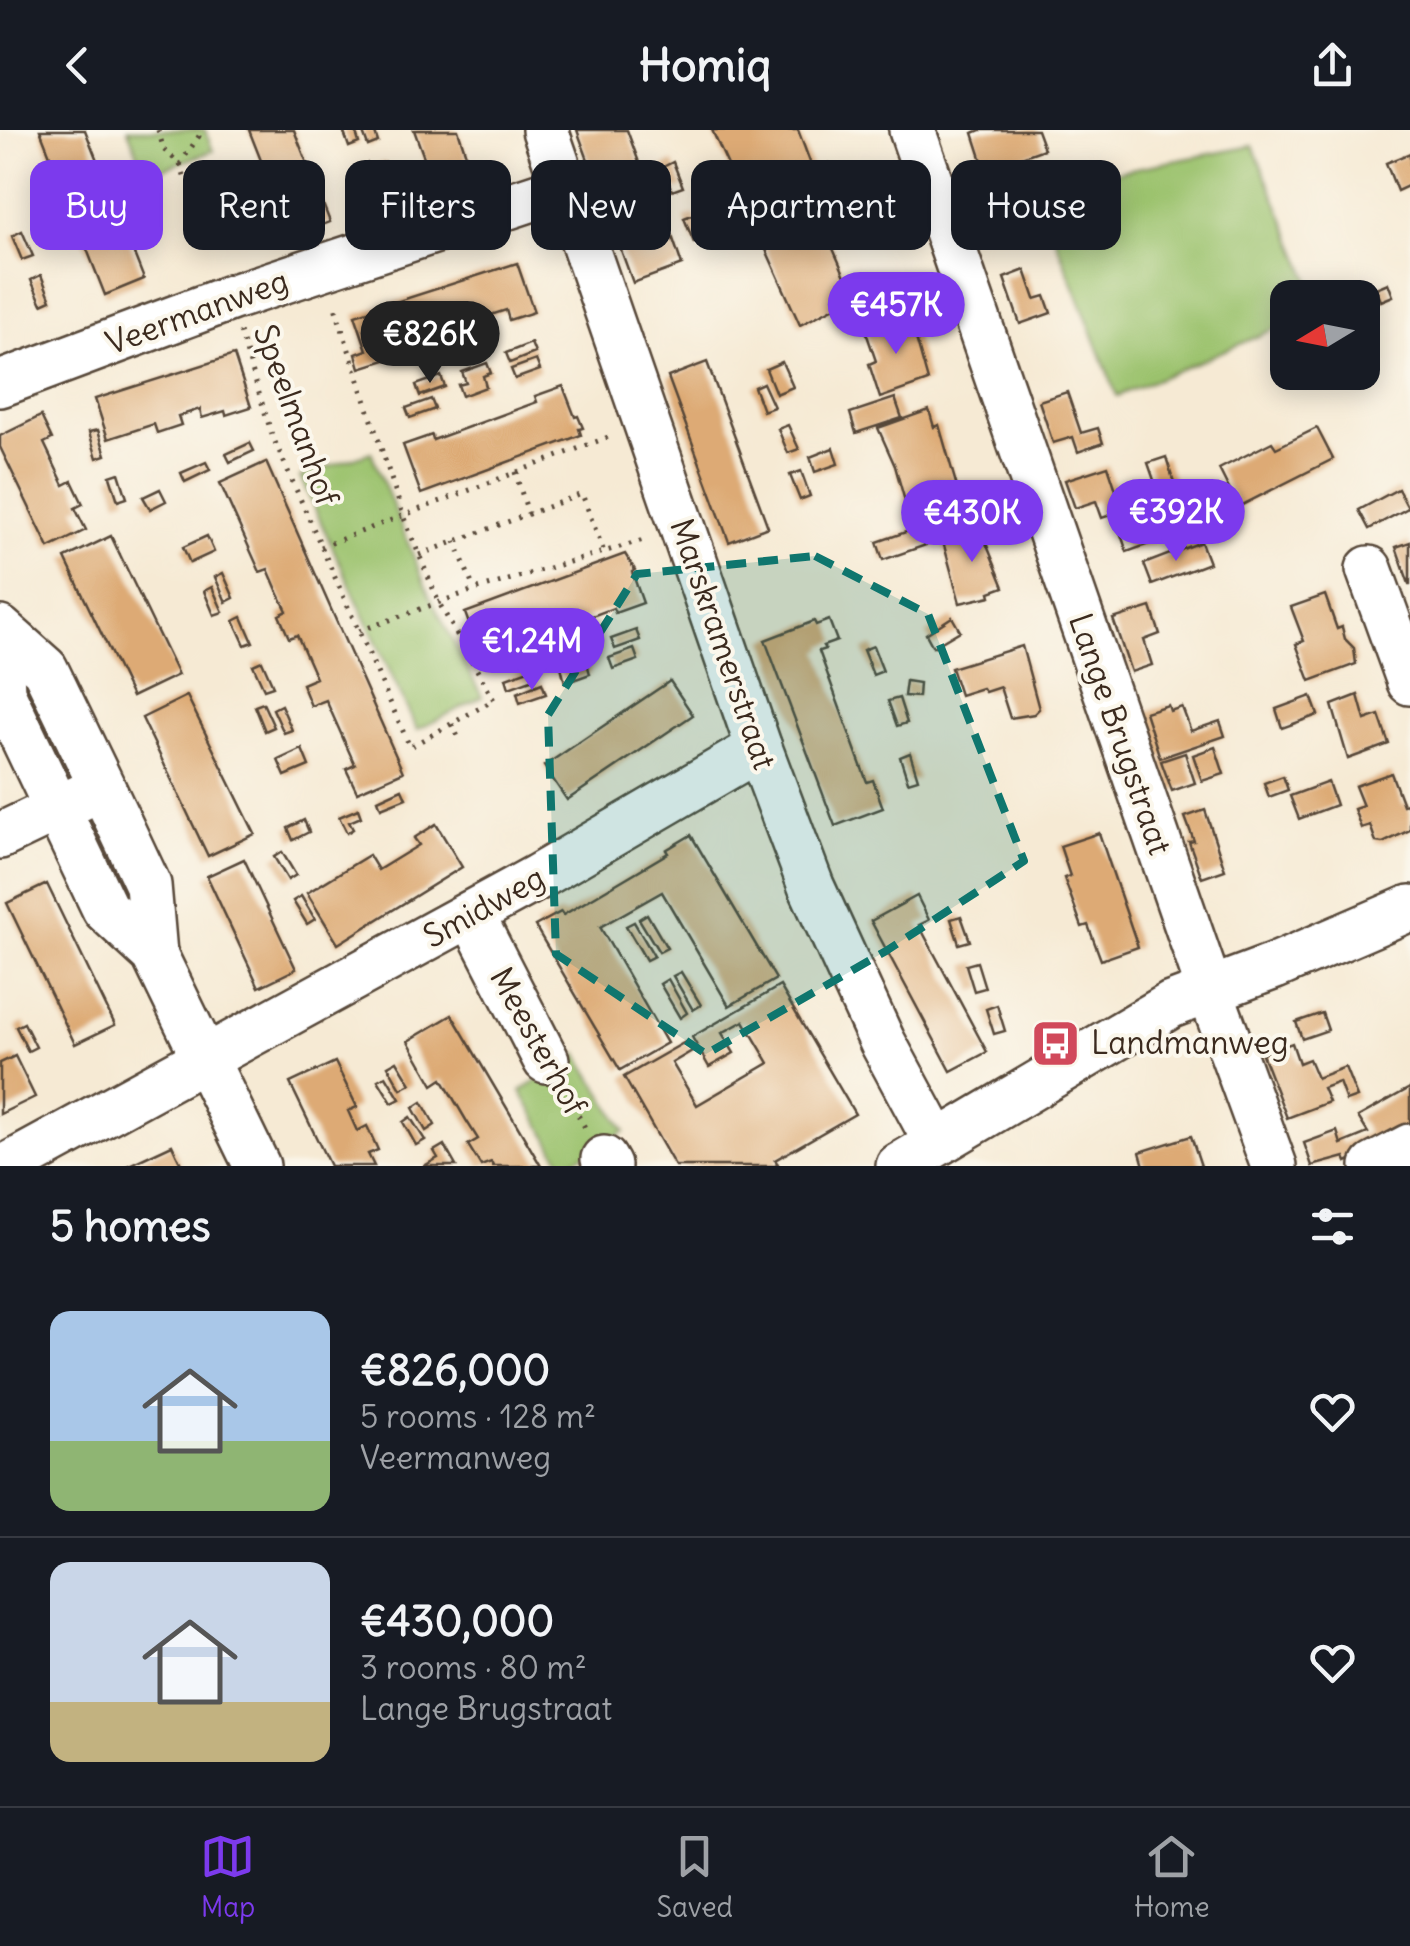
<!DOCTYPE html>
<meta charset="utf-8">
<style>
body{margin:0;font-family:Delius,sans-serif;background:#20242c;color:#f1f3f6;height:100vh;display:flex;flex-direction:column;font-size:38px;white-space:nowrap}
*{box-sizing:border-box;margin:0}
p{font-size:32px;color:#9ea1a6}
.icon{flex:none;width:55px;height:55px;fill:none;stroke:currentColor;stroke-width:2;stroke-linecap:round;stroke-linejoin:round}
.map{position:relative;height:1036px;overflow:hidden}
.details{display:flex;flex-direction:column;background:#171b24;flex:1}
.details>*{flex:none}
.hud{position:absolute;left:30px;top:30px;width:1350px;height:90px;display:flex;gap:20px}
.needle{width:65px;rotate:260deg}
.fabs{position:absolute;left:1270px;top:150px;display:grid;gap:20px}
.fabs a{display:grid;place-items:center;width:110px;height:110px;border-radius:20px;background:#171b24;box-shadow:0 5px 25px #0003;font-size:50px}
.price{position:absolute;translate:-50% -85px;padding:0 22px;border-radius:35px;background:#7c3aed;color:#fff;font-size:32px;line-height:65px;filter:drop-shadow(0 2px 5px #0008)}
.price::after{content:'';position:absolute;left:50%;top:60px;width:30px;height:22px;margin-left:-15px;background:inherit;clip-path:polygon(0 0,100% 0,50% 100%)}
.price.on{background:#222;color:#fff}
ul{padding:0;list-style:none}
li{display:flex;align-items:center;gap:30px;height:250px;padding:0 50px}
li+li{border-top:2px solid #363941}
li span{display:grid;place-items:center;flex:none;width:280px;height:200px;border-radius:20px;color:#555}
li>.icon{margin-inline-start:auto}
span .icon{width:120px;height:120px;fill:#fffc;stroke-width:1}
li b{font-size:42px}
h2{display:flex;justify-content:space-between;align-items:center;height:120px;padding:0 50px;font-size:42px}
.tag{padding:0 35px;border-radius:20px;background:#171b24;box-shadow:0 5px 25px #0003;font-size:35px;line-height:90px}
.tag.on{background:#7c3aed;color:#fff}
header{display:flex;justify-content:space-between;align-items:center;height:130px;padding:0 50px;background:#171b24;font-size:45px;font-weight:800}
.dock{display:flex;justify-content:space-around;align-items:center;height:140px;border-top:2px solid #363941;background:#171b24;font-size:28px;color:#9ea1a6}
.dock a{display:grid;justify-items:center;gap:5px}
.dock .on{color:#7c3aed}
.map>svg:first-child{display:block}
.green{fill:#9bc26d;stroke:#6b7646;stroke-width:2.5}
.building{fill:#ddaa75}
.lines{fill:none;stroke-linecap:round;stroke-linejoin:round}
.minor-casing{stroke:#574739;stroke-width:50}
.path{stroke:#574739;stroke-width:5;stroke-dasharray:2.5 8;stroke-linecap:butt}
.minor{stroke:#fff;stroke-width:45}
.marked{fill:#0f766e;fill-opacity:0.2;stroke:#0f766e;stroke-width:8;stroke-dasharray:20 12;stroke-linejoin:round}
.labels{text-anchor:middle;stroke-width:8;stroke-linejoin:round;paint-order:stroke}
.street-label{font-size:32px;fill:#3b2a1e;stroke:#fbf7ec}
.poi-label{font-size:32px;fill:#3b2a1e;stroke:#fbf7ec;text-anchor:start}
</style>
<header><svg class="icon" aria-label="back" viewBox="0 0 24 24"><path d="M15 5l-7 7 7 7"/></svg>Homiq<svg class="icon" aria-label="share" viewBox="0 0 24 24"><path d="M12 15V3M7 8l5-5 5 5M5 13v7h14v-7"/></svg></header>
<div class="map">
<svg width="1410" height="1036" viewBox="0 0 1410 1036">
<rect width="100%" height="100%" fill="#fbf7ec"/>
<filter id="ink" filterUnits="userSpaceOnUse"><feTurbulence type="fractalNoise" baseFrequency=".01" numOctaves="2"/><feDisplacementMap in="SourceGraphic" scale="20" xChannelSelector="R" yChannelSelector="G"/><feConvolveMatrix kernelMatrix="1 2 1 2 8 2 1 2 1" color-interpolation-filters="sRGB"/></filter>
<filter id="wash" filterUnits="userSpaceOnUse"><feTurbulence type="fractalNoise" baseFrequency=".0048" numOctaves="4" result="noise"/><feDisplacementMap in="SourceGraphic" scale="40" xChannelSelector="R" yChannelSelector="G"/><feGaussianBlur stdDeviation="2.25" result="paint"/><feColorMatrix in="noise" values="0 0 0 0 0 0 0 0 0 0 0 0 0 0 0 0 0 1.4 0 .05"/><feComposite in="paint" operator="in"/></filter>
<g filter="url(#wash)">
<rect width="100%" height="100%" fill="#f6ead4"/>
<!-- green -->
<g class="green">
<path d="M 128,0 L 205,0 L 213,21 L 146,45 Z"/>
<path d="M 1253,16 L 1317,167 L 1288,168 L 1287,194 L 1117,266 L 1035,57 Z"/>
<path d="M 371,322 L 430,467 L 482,567 L 417,600 L 300,347 Z"/>
<path d="M 578,924 L 625,1001 L 564,1036 L 521,961 Z"/>
</g>
<g id="blocks">
<!-- building -->
<g class="building">
<path d="M 40,0 L 85,0 L 144,149 L 105,165 Z"/>
<path d="M 249,0 L 294,0 L 330,92 L 291,107 Z"/>
<path d="M 343,0 L 355,0 L 359,13 L 349,17 Z"/>
<path d="M 362,0 L 374,0 L 378,12 L 368,16 Z"/>
<path d="M 414,0 L 458,0 L 472,43 L 461,46 L 465,57 L 438,66 Z"/>
<path d="M 577,0 L 627,0 L 667,108 L 672,106 L 682,135 L 633,153 Z"/>
<path d="M 712,0 L 798,0 L 813,40 L 829,33 L 842,64 L 850,60 L 858,76 L 822,93 L 854,167 L 800,195 Z"/>
<path d="M 980,0 L 1037,0 L 1044,19 L 985,40 L 973,3 Z"/>
<path d="M 1410,23 L 1410,55 L 1397,61 L 1386,33 Z"/>
<path d="M 385,32 L 394,57 L 384,61 L 375,36 Z"/>
<path d="M 673,32 L 683,57 L 672,61 L 663,37 Z"/>
<path d="M 367,33 L 376,58 L 366,62 L 356,37 Z"/>
<path d="M 1033,72 L 1044,104 L 1029,108 L 1019,76 Z"/>
<path d="M 694,84 L 704,109 L 694,113 L 684,88 Z"/>
<path d="M 22,101 L 33,126 L 22,130 L 12,106 Z"/>
<path d="M 517,133 L 534,182 L 509,190 L 506,180 L 460,195 L 439,202 L 442,212 L 417,220 L 414,210 L 392,217 L 395,227 L 360,238 L 356,224 L 367,220 L 355,185 Z"/>
<path d="M 1025,140 L 1035,169 L 1045,166 L 1051,183 L 1020,194 L 1004,148 Z"/>
<path d="M 41,145 L 51,170 L 42,174 L 31,150 Z"/>
<path d="M 1388,153 L 1393,166 L 1381,171 L 1376,158 Z"/>
<path d="M 910,187 L 928,251 L 880,268 L 869,234 L 876,231 L 866,202 L 881,198 L 879,193 Z"/>
<path d="M 531,213 L 535,223 L 510,233 L 506,223 Z"/>
<path d="M 234,225 L 251,277 L 226,285 L 225,281 L 202,288 L 200,279 L 178,286 L 181,295 L 157,303 L 154,294 L 108,309 L 95,269 Z"/>
<path d="M 536,230 L 540,240 L 515,249 L 511,239 Z"/>
<path d="M 707,232 L 768,397 L 729,412 L 668,247 Z"/>
<path d="M 782,232 L 793,257 L 776,264 L 766,239 Z"/>
<path d="M 487,233 L 491,243 L 483,246 L 486,257 L 462,266 L 458,255 L 466,253 L 462,242 Z"/>
<path d="M 441,246 L 445,257 L 420,266 L 416,255 Z"/>
<path d="M 763,253 L 774,277 L 763,281 L 754,257 Z"/>
<path d="M 563,256 L 575,287 L 578,286 L 583,298 L 579,299 L 581,305 L 421,364 L 403,315 L 432,305 L 433,310 L 537,272 L 535,266 Z"/>
<path d="M 1067,262 L 1081,303 L 1098,298 L 1103,313 L 1078,322 L 1073,307 L 1053,313 L 1039,271 Z"/>
<path d="M 895,268 L 902,288 L 856,303 L 850,283 Z"/>
<path d="M 431,269 L 435,279 L 410,288 L 406,278 Z"/>
<path d="M 929,280 L 934,297 L 939,295 L 959,364 L 908,382 L 895,336 L 878,298 Z"/>
<path d="M 41,286 L 52,309 L 44,313 L 64,355 L 72,351 L 83,374 L 75,378 L 86,400 L 49,418 L 0,317 L 0,306 Z"/>
<path d="M 788,295 L 799,319 L 788,323 L 778,299 Z"/>
<path d="M 1317,298 L 1333,329 L 1238,377 L 1219,339 L 1272,312 L 1276,318 Z"/>
<path d="M 98,300 L 106,325 L 97,328 L 89,302 Z"/>
<path d="M 250,313 L 254,321 L 230,332 L 226,324 Z"/>
<path d="M 833,318 L 838,334 L 815,342 L 810,327 Z"/>
<path d="M 1166,327 L 1179,368 L 1162,373 L 1148,333 Z"/>
<path d="M 206,332 L 210,340 L 185,352 L 181,343 Z"/>
<path d="M 266,332 L 403,642 L 357,662 L 346,639 L 355,635 L 326,570 L 311,576 L 302,554 L 316,548 L 297,505 L 289,508 L 279,485 L 287,481 L 277,460 L 268,439 L 260,442 L 220,353 Z"/>
<path d="M 1108,336 L 1117,363 L 1125,361 L 1131,378 L 1102,388 L 1096,371 L 1075,378 L 1065,350 Z"/>
<path d="M 801,341 L 810,366 L 800,370 L 790,345 Z"/>
<path d="M 119,343 L 127,368 L 118,371 L 110,346 Z"/>
<path d="M 160,359 L 166,371 L 150,379 L 143,367 Z"/>
<path d="M 1398,359 L 1408,378 L 1369,399 L 1359,380 Z"/>
<path d="M 1151,377 L 1154,386 L 1166,382 L 1171,394 L 1159,399 L 1163,409 L 1127,422 L 1116,390 Z"/>
<path d="M 923,396 L 929,414 L 883,430 L 877,412 Z"/>
<path d="M 979,396 L 1004,457 L 990,462 L 991,466 L 960,473 L 942,408 Z"/>
<path d="M 111,406 L 178,545 L 132,567 L 65,428 Z"/>
<path d="M 207,406 L 214,422 L 190,433 L 183,417 Z"/>
<path d="M 1201,412 L 1209,433 L 1152,455 L 1144,434 Z"/>
<path d="M 1410,412 L 1410,454 L 1409,454 L 1396,417 Z"/>
<path d="M 625,424 L 635,440 L 632,442 L 643,473 L 615,483 L 613,478 L 510,517 L 512,522 L 483,532 L 465,483 Z"/>
<path d="M 223,443 L 234,468 L 226,472 L 215,447 Z"/>
<path d="M 212,457 L 223,482 L 214,485 L 204,461 Z"/>
<path d="M 1325,465 L 1337,499 L 1342,497 L 1345,509 L 1354,518 L 1356,534 L 1310,551 L 1296,514 L 1304,511 L 1291,477 Z"/>
<path d="M 1151,477 L 1160,504 L 1144,510 L 1152,535 L 1131,542 L 1113,489 Z"/>
<path d="M 242,487 L 253,512 L 245,515 L 234,491 Z"/>
<path d="M 952,487 L 960,501 L 933,517 L 926,504 Z"/>
<path d="M 829,490 L 837,511 L 823,516 L 825,519 L 819,521 L 867,652 L 873,650 L 883,678 L 835,696 L 765,510 L 814,491 L 816,495 Z"/>
<path d="M 636,500 L 640,510 L 615,519 L 611,509 Z"/>
<path d="M 873,516 L 883,541 L 873,545 L 863,520 Z"/>
<path d="M 1022,516 L 1039,579 L 1034,584 L 1010,588 L 1000,557 L 985,562 L 982,558 L 960,565 L 951,538 Z"/>
<path d="M 634,519 L 638,530 L 613,539 L 609,528 Z"/>
<path d="M 584,522 L 590,544 L 565,553 L 560,532 Z"/>
<path d="M 262,531 L 273,556 L 264,559 L 253,535 Z"/>
<path d="M 531,539 L 534,549 L 509,558 L 506,548 Z"/>
<path d="M 670,551 L 693,585 L 567,670 L 544,636 Z"/>
<path d="M 906,551 L 919,553 L 918,567 L 904,566 Z"/>
<path d="M 542,553 L 546,564 L 520,573 L 517,563 Z"/>
<path d="M 1358,565 L 1365,590 L 1379,585 L 1389,614 L 1348,629 L 1332,575 Z"/>
<path d="M 187,566 L 255,704 L 208,726 L 142,588 Z"/>
<path d="M 1311,566 L 1318,585 L 1282,598 L 1276,579 Z"/>
<path d="M 899,568 L 907,593 L 897,596 L 888,571 Z"/>
<path d="M 263,573 L 274,597 L 265,601 L 255,576 Z"/>
<path d="M 281,575 L 292,600 L 284,603 L 273,579 Z"/>
<path d="M 1168,575 L 1170,581 L 1182,577 L 1191,601 L 1220,591 L 1225,606 L 1160,628 L 1145,582 Z"/>
<path d="M 1215,617 L 1224,644 L 1202,651 L 1193,625 Z"/>
<path d="M 302,619 L 309,636 L 285,646 L 278,630 Z"/>
<path d="M 910,623 L 918,649 L 908,652 L 900,627 Z"/>
<path d="M 1185,623 L 1195,653 L 1172,661 L 1161,631 Z"/>
<path d="M 1391,643 L 1403,675 L 1407,674 L 1410,682 L 1410,700 L 1383,713 L 1376,712 L 1370,695 L 1361,698 L 1354,679 L 1363,676 L 1355,656 Z"/>
<path d="M 1283,646 L 1288,660 L 1269,667 L 1264,653 Z"/>
<path d="M 1328,652 L 1336,675 L 1299,689 L 1290,666 Z"/>
<path d="M 402,659 L 406,668 L 381,678 L 378,670 Z"/>
<path d="M 358,679 L 361,687 L 349,692 L 353,699 L 347,703 L 339,687 Z"/>
<path d="M 1205,680 L 1225,740 L 1202,748 L 1189,712 L 1194,711 L 1185,687 Z"/>
<path d="M 304,690 L 309,702 L 293,710 L 288,698 Z"/>
<path d="M 436,694 L 462,737 L 338,814 L 307,763 L 369,725 L 378,740 L 419,715 L 414,708 Z"/>
<path d="M 1099,703 L 1138,817 L 1101,830 L 1088,795 L 1082,797 L 1064,748 L 1070,746 L 1060,716 Z"/>
<path d="M 691,705 L 776,849 L 729,876 L 662,762 L 600,797 L 667,913 L 620,940 L 535,796 L 561,782 L 563,785 L 604,761 L 668,723 L 666,720 Z"/>
<path d="M 282,722 L 296,745 L 288,750 L 274,727 Z"/>
<path d="M 244,729 L 296,839 L 259,857 L 207,746 Z"/>
<path d="M 47,754 L 115,895 L 75,914 L 7,773 Z"/>
<path d="M 301,766 L 315,789 L 307,794 L 293,771 Z"/>
<path d="M 917,766 L 929,790 L 919,795 L 987,922 L 951,941 L 871,791 Z"/>
<path d="M 647,784 L 667,818 L 659,822 L 639,789 Z"/>
<path d="M 961,786 L 970,811 L 959,814 L 951,789 Z"/>
<path d="M 634,792 L 654,826 L 646,830 L 626,796 Z"/>
<path d="M 977,832 L 985,858 L 974,861 L 966,835 Z"/>
<path d="M 681,842 L 701,875 L 693,880 L 673,846 Z"/>
<path d="M 668,849 L 687,883 L 680,888 L 660,854 Z"/>
<path d="M 780,856 L 855,984 L 775,1030 L 778,1034 L 775,1036 L 675,1036 L 624,947 L 687,911 L 692,921 L 672,933 L 697,975 L 769,933 L 744,891 L 722,903 L 734,923 L 709,937 L 692,907 Z"/>
<path d="M 997,875 L 1005,901 L 994,904 L 986,879 Z"/>
<path d="M 1322,883 L 1328,900 L 1302,909 L 1296,892 Z"/>
<path d="M 452,885 L 465,907 L 541,1036 L 493,1036 L 491,1032 L 481,1036 L 468,1015 L 478,1009 L 466,990 L 442,949 L 433,955 L 408,911 Z"/>
<path d="M 24,893 L 36,917 L 28,921 L 16,897 Z"/>
<path d="M 1292,913 L 1299,933 L 1309,929 L 1317,948 L 1345,937 L 1357,967 L 1346,971 L 1339,952 L 1323,958 L 1329,972 L 1287,988 L 1262,924 Z"/>
<path d="M 15,926 L 35,967 L 0,984 L 0,933 Z"/>
<path d="M 397,931 L 411,954 L 401,959 L 388,936 Z"/>
<path d="M 335,932 L 357,977 L 348,981 L 357,1001 L 367,996 L 378,1020 L 368,1024 L 374,1036 L 330,1036 L 290,953 Z"/>
<path d="M 386,946 L 400,969 L 392,973 L 378,950 Z"/>
<path d="M 1410,958 L 1410,1002 L 1347,1032 L 1345,1027 L 1312,1036 L 1304,1013 L 1337,1001 L 1341,1014 L 1368,1003 L 1358,987 Z"/>
<path d="M 422,972 L 435,995 L 426,1001 L 413,978 Z"/>
<path d="M 410,987 L 425,1010 L 416,1015 L 403,992 Z"/>
<path d="M 1191,1006 L 1201,1036 L 1144,1036 L 1140,1022 Z"/>
<path d="M 172,1015 L 182,1036 L 127,1036 Z"/>
<path d="M 444,1015 L 456,1036 L 424,1036 L 438,1028 L 434,1021 Z"/>
</g>
</g>
</g>
<g filter="url(#ink)">
<use href="#blocks" fill-opacity="0" stroke="#574739" stroke-width="2.5"/>
<g class="lines">
<defs>
<g id="minor">
<path d="M 545,0 L 759,618 L 811,756 L 882,911 L 937,1013"/>
<path d="M 912,0 L 1210,861 L 1274,1036"/>
<path d="M 0,254 L 230,168 L 566,57"/>
<path d="M 1369,439 L 1410,552"/>
<path d="M 0,499 L 45,539 L 102,657 L 148,755 L 154,824"/>
<path d="M 0,520 L 2,563 L 105,779 L 154,824 L 257,1036"/>
<path d="M 0,706 L 84,666"/>
<path d="M 471,784 L 546,930"/>
<path d="M 604,1029 L 608,1036"/>
<path d="M 8,1036 L 538,747 L 759,618"/>
<path d="M 899,1036 L 1171,875 L 1275,836 L 1410,778"/>
<path d="M 1374,1036 L 1410,1017"/>
</g>
</defs>
<!-- minor casing -->
<use href="#minor" class="minor-casing"/>
<!-- path -->
<g class="path">
<path d="M 158,0 L 164,20 L 180,34 L 199,6 L 197,0"/>
<path d="M 180,34 L 185,49"/>
<path d="M 240,202 L 272,305 L 410,617 L 494,570 L 439,473 L 404,388 L 334,174"/>
<path d="M 515,342 L 528,383"/>
<path d="M 455,411 L 474,459"/>
<path d="M 321,417 L 611,306"/>
<path d="M 419,425 L 582,364 L 604,422"/>
<path d="M 359,501 L 471,461 L 647,409"/>
<path d="M 452,594 L 460,611"/>
<path d="M 563,958 L 587,1001"/>
</g>
<!-- minor -->
<use href="#minor" class="minor"/>
</g>
</g>
<!-- marked area -->
<path class="marked" d="M 815,426 L 928,484 L 1024,731 L 886,821 L 706,924 L 556,824 L 548,585 L 637,444 Z"/>
<!-- icons -->
<defs>
<symbol id="bus-square" viewBox="-11 -11 22 22"><rect x="-9" y="-9" width="18" height="18" rx="4" fill="#d1495b" stroke="#fbf7ec"/><path d="M-5-6H5V4H4V6H2V4H-2V6H-4V4H-5ZM-3.5-4V0h7V-4ZM-3.5 1.2v1.5H-2V1.2ZM2 1.2v1.5H3.5V1.2Z" fill="#fff"/></symbol>
</defs>
<g fill-rule="evenodd">
<use href="#bus-square" x="1028" y="886" width="55" height="55"/>
</g>
<g class="labels">
<!-- street labels -->
<g class="street-label">
<text transform="translate(197 182) rotate(-20)" y="11">Veermanweg</text>
<text transform="translate(296 285) rotate(70)" y="11">Speelmanhof</text>
<text transform="translate(723 514) rotate(71)" y="11">Marskramerstraat</text>
<text transform="translate(1120 604) rotate(71)" y="11">Lange Brugstraat</text>
<text transform="translate(484 777) rotate(-29)" y="11">Smidweg</text>
<text transform="translate(538 911) rotate(61)" y="11">Meesterhof</text>
</g>
<!-- poi labels -->
<g class="poi-label">
<text x="1091" y="924">Landmanweg</text>
</g>
</g>
</svg>
<div class="fabs">
<a><svg class="needle" viewBox="-14 -14 28 28"><path d="M0-13l5 13h-10z" fill="#e53935"/><path d="M0 13l5-13h-10z" fill="#9ea1a6"/></svg></a>
</div>
<b class="price" style="left:896px;top:227px">€457K</b>
<b class="price on" style="left:430px;top:256px">€826K</b>
<b class="price" style="left:1176px;top:434px">€392K</b>
<b class="price" style="left:972px;top:435px">€430K</b>
<b class="price" style="left:532px;top:563px">€1.24M</b>
<div class="hud">
<a class="tag on">Buy</a>
<a class="tag">Rent</a>
<a class="tag">Filters</a>
<a class="tag">New</a>
<a class="tag">Apartment</a>
<a class="tag">House</a>
</div>
</div>
<section class="details">
<h2>5 homes<svg class="icon" aria-label="filters" viewBox="0 0 24 24"><path d="M4 7h16M4 17h16"/><circle cx="9" cy="7" r="2"/><circle cx="15" cy="17" r="2"/></svg></h2>
<ul>
<li><span style="background:linear-gradient(#a9c7e8 65%,#8fb573 0)"><svg class="icon" aria-label="home" viewBox="0 0 24 24"><path d="M3 11l9-7 9 7M6 9v11h12V9"/></svg></span><div><b>€826,000</b><p>5 rooms · 128 m²</p><p>Veermanweg</p></div><svg class="icon" aria-label="heart" viewBox="0 0 24 24"><path d="M12 20l-8-8c-3-5 5-10 8-4 3-6 11-1 8 4z"/></svg></li>
<li><span style="background:linear-gradient(#c9d6e8 70%,#c2b280 0)"><svg class="icon" aria-label="home" viewBox="0 0 24 24"><path d="M3 11l9-7 9 7M6 9v11h12V9"/></svg></span><div><b>€430,000</b><p>3 rooms · 80 m²</p><p>Lange Brugstraat</p></div><svg class="icon" aria-label="heart" viewBox="0 0 24 24"><path d="M12 20l-8-8c-3-5 5-10 8-4 3-6 11-1 8 4z"/></svg></li>
</ul>
</section>
<nav class="dock">
<a class="on"><svg class="icon" aria-label="map" viewBox="0 0 24 24"><path d="M3 6l6-2 6 2 6-2v14l-6 2-6-2-6 2zM9 4v14M15 6v14"/></svg>Map</a>
<a><svg class="icon" aria-label="saved" viewBox="0 0 24 24"><path d="M7 4h10v16l-5-4-5 4z"/></svg>Saved</a>
<a><svg class="icon" aria-label="home" viewBox="0 0 24 24"><path d="M3 11l9-7 9 7M6 9v11h12V9"/></svg>Home</a>
</nav>
